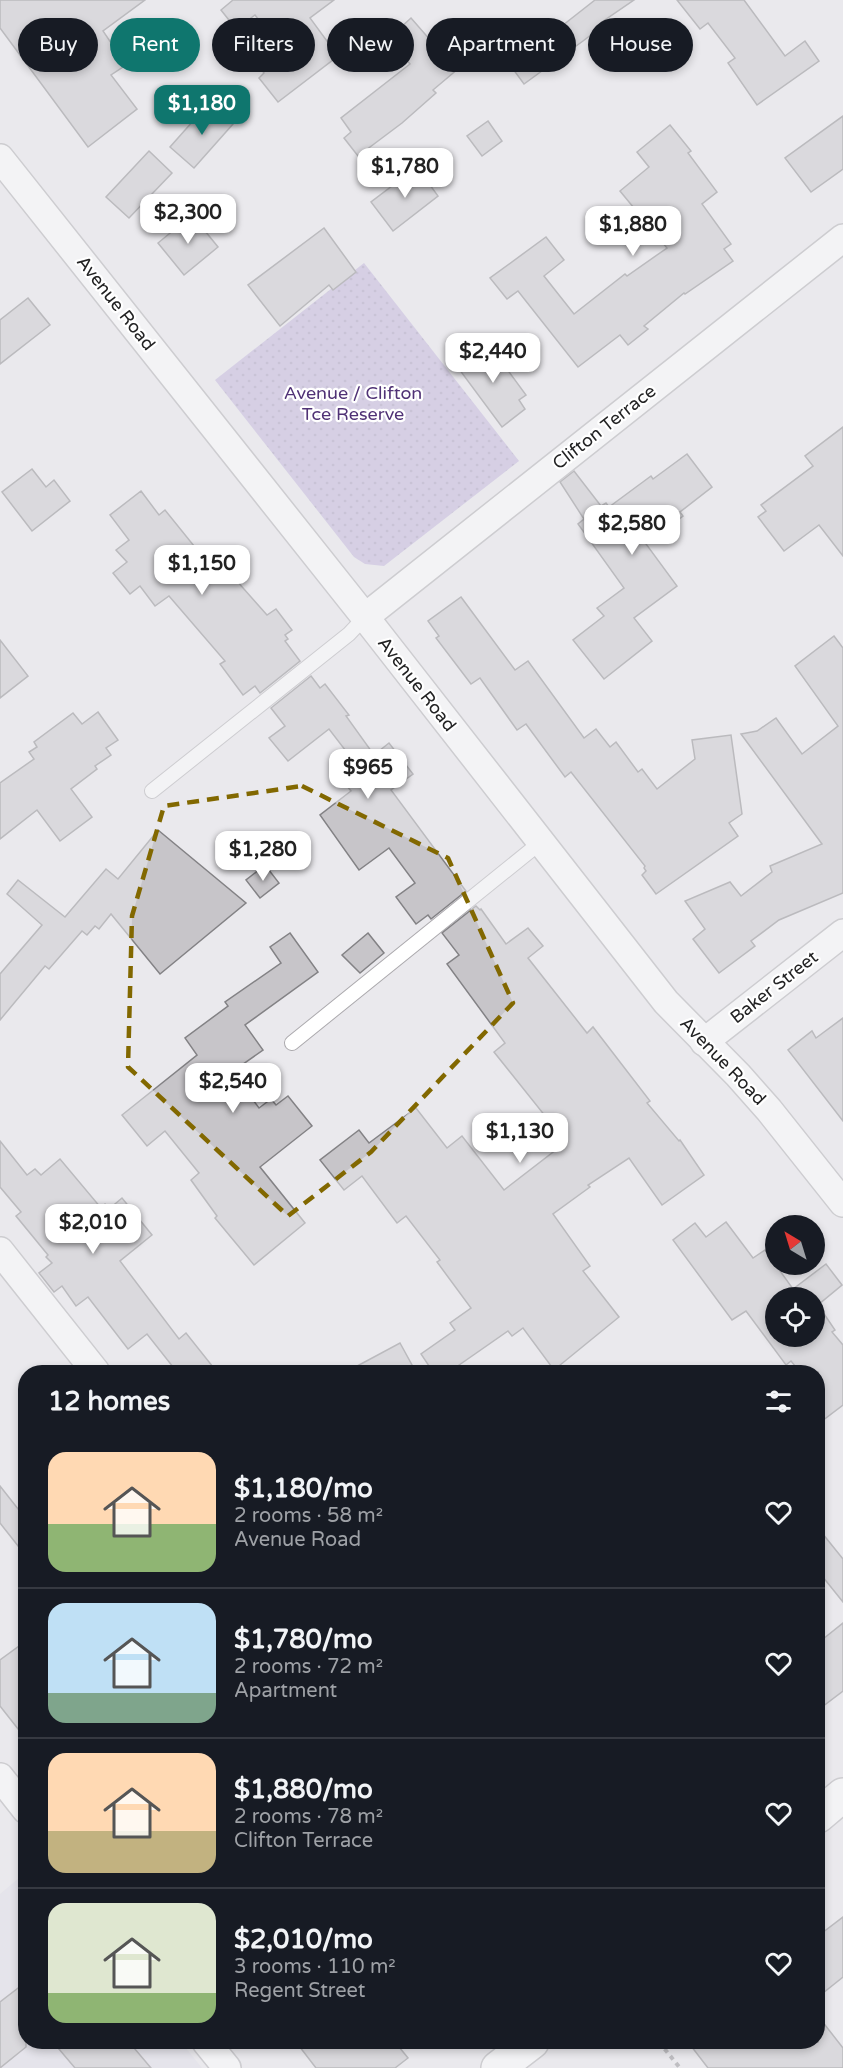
<!DOCTYPE html>
<meta charset="utf-8">
<style>
body{margin:0;font-family:"Varela Round",sans-serif;background:#20242c;color:#f1f3f6;height:100vh;display:flex;flex-direction:column;font-size:22px;white-space:nowrap}
*{box-sizing:border-box;margin:0}
p{font-size:20px;color:#9ea1a6}
.icon{flex:none;width:33px;height:33px;fill:none;stroke:currentColor;stroke-width:2;stroke-linecap:round;stroke-linejoin:round}
.map{position:relative;flex:1;overflow:hidden}
.drawer{position:absolute;left:18px;top:1365px;width:807px;height:684px;display:flex;flex-direction:column;background:#171b24;border-radius:24px;box-shadow:0 3px 9px #0003}
.drawer>*{flex:none}
.hud{position:absolute;left:18px;top:18px;width:807px;height:54px;display:flex;gap:12px}
.needle{width:39px;rotate:322deg}
.buttons{position:absolute;left:765px;top:1215px;display:grid;gap:12px}
.buttons a{display:grid;place-items:center;width:60px;height:60px;border-radius:50%;background:#171b24;box-shadow:0 3px 9px #0003;font-size:30px}
.price{position:absolute;translate:-50% -51px;padding:0 14px;border-radius:12px;background:#fff;color:#222;font-size:20px;line-height:39px;filter:drop-shadow(0 2px 3px #0008)}
.price::after{content:'';position:absolute;left:50%;top:36px;width:18px;height:14px;margin-left:-9px;background:inherit;clip-path:polygon(0 0,100% 0,50% 100%)}
.price.active{background:#0f766e;color:#fff}
ul{padding:0;list-style:none}
li{display:flex;align-items:center;gap:18px;height:150px;padding:0 30px}
li+li{border-top:2px solid #363941}
li span{display:grid;place-items:center;flex:none;width:168px;height:120px;border-radius:18px;color:#555}
li>.icon{margin-inline-start:auto}
span .icon{width:72px;height:72px;fill:#fffc;stroke-width:1}
li b{font-size:26px}
h2{display:flex;justify-content:space-between;align-items:center;height:72px;padding:0 30px;font-size:26px}
.chip{padding:0 21px;border-radius:27px;background:#171b24;box-shadow:0 3px 9px #0003;font-size:21px;line-height:54px}
.chip.active{background:#0f766e;color:#fff}
.map>svg:first-child{display:block}
.built{fill:#e1dde8}
.park{fill:url(#park-dots)}
.building{fill:#c7c5c9;stroke:#838285;stroke-width:1.5;fill-rule:evenodd}
.lines{fill:none;stroke-linecap:round;stroke-linejoin:round}
.service-casing{stroke:#acaaae;stroke-width:16}
.minor-casing{stroke:#acaaae;stroke-width:30}
.tertiary-casing{stroke:#acaaae;stroke-width:36}
.path{stroke:#8c8b8e;stroke-width:4;stroke-dasharray:4.5 4.5;stroke-linecap:butt}
.service{stroke:#fff;stroke-width:14}
.minor{stroke:#fff;stroke-width:27}
.tertiary{stroke:#fff;stroke-width:33}
.marked{fill:none;stroke:#826800;stroke-width:4.5;stroke-dasharray:12 8;stroke-linejoin:round}
.labels{text-anchor:middle;stroke-width:4.5;stroke-linejoin:round;paint-order:stroke}
.street-label{font-size:18px;fill:#232324;stroke:#fff}
.park-label{font-size:18px;fill:#503276;stroke:#fff}
</style>
<div class="map">
<svg width="843" height="2068" viewBox="0 0 843 2068">
<defs>
<pattern id="park-dots" width="8" height="8" patternUnits="userSpaceOnUse" patternTransform="scale(1.5)"><rect width="8" height="8" fill="#beafda"/><path d="M2 2h.1M6 6h.1" fill="none" stroke="#a396bb" stroke-width="1.8" stroke-linecap="round"/></pattern>
</defs>
<rect width="100%" height="100%" fill="#eae9ed"/>
<!-- built -->
<path class="built" d="M 25,1873 L 26,2042 L 181,2042 L 202,2068 L 0,2068 L 0,1894 Z"/>
<!-- park -->
<path class="park" d="M 364,263 L 519,461 L 384,566 L 365,564 L 354,557 L 215,380 Z"/>
<!-- building -->
<g class="building">
<path d="M 0,0 L 145,0 L 103,31 L 126,65 L 111,75 L 137,109 L 88,147 L 0,28 Z"/>
<path d="M 233,0 L 334,0 L 310,18 L 338,56 L 278,102 L 259,78 L 264,73 L 261,69 L 284,52 L 255,15 L 236,29 L 221,10 Z"/>
<path d="M 595,0 L 634,0 L 602,22 L 604,25 L 583,41 L 524,84 L 510,65 L 520,58 L 513,48 L 551,19 L 558,29 Z"/>
<path d="M 677,0 L 744,0 L 785,56 L 805,41 L 819,61 L 757,105 L 728,63 L 735,58 L 708,23 L 700,29 Z"/>
<path d="M 411,18 L 431,41 L 439,33 L 465,63 L 433,90 L 436,93 L 402,123 L 358,156 L 344,138 L 351,132 L 341,118 L 410,64 L 388,39 Z"/>
<path d="M 209,103 L 233,124 L 194,168 L 170,147 Z"/>
<path d="M 843,116 L 843,169 L 811,192 L 785,158 Z"/>
<path d="M 488,121 L 502,141 L 482,156 L 467,136 Z"/>
<path d="M 670,125 L 691,151 L 688,153 L 717,192 L 702,204 L 731,244 L 724,249 L 733,261 L 685,294 L 684,293 L 644,326 L 648,329 L 628,345 L 620,335 L 578,367 L 518,291 L 507,299 L 490,278 L 546,237 L 564,260 L 544,276 L 574,314 L 625,274 L 627,276 L 667,248 L 620,191 L 649,167 L 637,152 Z"/>
<path d="M 149,151 L 172,173 L 129,218 L 106,197 Z"/>
<path d="M 417,167 L 438,196 L 393,231 L 371,202 Z"/>
<path d="M 192,215 L 218,247 L 184,275 L 158,243 Z"/>
<path d="M 324,228 L 356,272 L 333,290 L 329,285 L 280,326 L 248,285 Z"/>
<path d="M 28,298 L 50,325 L 0,364 L 0,320 Z"/>
<path d="M 481,346 L 490,346 L 526,395 L 519,400 L 525,409 L 502,427 L 456,365 Z"/>
<path d="M 843,427 L 843,556 L 819,525 L 784,551 L 758,517 L 766,511 L 761,505 L 813,466 L 805,456 Z"/>
<path d="M 687,454 L 712,487 L 680,512 L 683,516 L 646,544 L 677,586 L 634,618 L 652,641 L 604,679 L 573,640 L 604,616 L 597,608 L 624,588 L 578,524 L 584,519 L 560,482 L 574,471 L 601,506 L 606,503 L 609,507 L 651,476 L 653,479 Z"/>
<path d="M 32,469 L 46,487 L 54,480 L 70,501 L 32,531 L 2,492 Z"/>
<path d="M 141,491 L 159,515 L 165,510 L 211,567 L 216,564 L 232,583 L 236,580 L 267,615 L 276,609 L 292,630 L 285,635 L 288,639 L 285,641 L 300,661 L 260,693 L 255,686 L 243,695 L 220,664 L 225,661 L 169,596 L 155,606 L 140,586 L 130,594 L 113,573 L 127,562 L 116,550 L 129,540 L 110,515 Z"/>
<path d="M 461,597 L 515,670 L 528,661 L 584,738 L 596,729 L 610,747 L 616,742 L 638,772 L 642,769 L 657,789 L 695,759 L 692,740 L 731,735 L 742,814 L 729,823 L 738,836 L 656,894 L 642,875 L 646,871 L 644,868 L 645,866 L 571,772 L 565,777 L 526,724 L 517,730 L 480,678 L 471,684 L 436,638 L 439,636 L 428,621 Z"/>
<path d="M 834,636 L 843,648 L 843,893 L 779,920 L 751,941 L 755,946 L 719,973 L 693,939 L 705,929 L 685,901 L 730,882 L 741,896 L 772,872 L 770,866 L 822,844 L 741,734 L 757,731 L 776,718 L 802,754 L 838,726 L 795,666 Z"/>
<path d="M 0,640 L 28,676 L 0,698 Z"/>
<path d="M 311,676 L 320,688 L 325,684 L 349,715 L 346,716 L 374,755 L 389,743 L 413,774 L 391,790 L 466,891 L 431,919 L 428,915 L 416,924 L 396,897 L 415,883 L 389,848 L 359,870 L 320,815 L 351,791 L 342,780 L 359,768 L 329,729 L 288,761 L 269,738 L 285,726 L 271,708 Z"/>
<path d="M 98,712 L 118,740 L 106,748 L 111,755 L 95,766 L 97,769 L 71,789 L 92,817 L 60,841 L 37,810 L 0,839 L 0,783 L 34,759 L 29,752 L 37,747 L 34,742 L 73,713 L 82,724 Z"/>
<path d="M 158,830 L 246,903 L 160,974 L 111,914 L 99,929 L 95,926 L 87,935 L 82,931 L 49,969 L 45,966 L 0,1020 L 0,974 L 42,925 L 7,894 L 18,880 L 65,917 L 106,869 L 118,879 Z"/>
<path d="M 265,865 L 279,883 L 260,898 L 246,880 Z"/>
<path d="M 476,906 L 480,910 L 481,909 L 506,944 L 528,928 L 543,946 L 528,958 L 587,1033 L 593,1027 L 650,1101 L 647,1103 L 679,1141 L 680,1140 L 704,1175 L 662,1205 L 629,1158 L 588,1185 L 590,1187 L 553,1214 L 590,1266 L 583,1271 L 619,1317 L 554,1370 L 523,1328 L 512,1336 L 508,1331 L 449,1372 L 433,1372 L 421,1354 L 455,1330 L 450,1323 L 471,1308 L 437,1262 L 440,1260 L 406,1216 L 397,1223 L 362,1176 L 344,1190 L 320,1160 L 359,1130 L 369,1143 L 416,1108 L 447,1148 L 462,1136 L 504,1190 L 566,1142 L 494,1052 L 505,1043 L 447,964 L 459,955 L 442,933 Z"/>
<path d="M 290,933 L 318,972 L 245,1025 L 263,1050 L 232,1072 L 259,1108 L 271,1099 L 276,1105 L 288,1096 L 312,1126 L 260,1167 L 305,1223 L 254,1265 L 215,1218 L 217,1216 L 191,1180 L 199,1173 L 165,1131 L 147,1146 L 122,1115 L 197,1055 L 185,1038 L 228,1006 L 225,1002 L 281,963 L 270,947 Z"/>
<path d="M 368,933 L 384,953 L 360,973 L 342,955 Z"/>
<path d="M 843,1018 L 843,1121 L 788,1050 L 812,1031 L 816,1038 Z"/>
<path d="M 0,1141 L 27,1175 L 35,1169 L 41,1175 L 60,1159 L 101,1208 L 105,1204 L 109,1209 L 122,1198 L 152,1235 L 120,1261 L 179,1339 L 186,1333 L 217,1372 L 177,1372 L 147,1334 L 128,1349 L 88,1297 L 76,1306 L 62,1286 L 54,1292 L 39,1273 L 52,1263 L 46,1257 L 48,1255 L 16,1216 L 21,1212 L 0,1187 Z"/>
<path d="M 726,1222 L 753,1258 L 765,1250 L 793,1289 L 826,1264 L 842,1285 L 818,1305 L 835,1330 L 832,1332 L 843,1345 L 843,1405 L 818,1424 L 818,1372 L 800,1372 L 791,1361 L 786,1365 L 746,1311 L 732,1320 L 673,1240 L 695,1223 L 706,1237 ZM 776,1298 L 814,1298 L 814,1336 L 776,1336 Z"/>
<path d="M 400,1343 L 412,1365 L 397,1372 L 346,1372 Z"/>
<path d="M 0,1486 L 26,1519 L 26,1556 L 0,1523 Z"/>
<path d="M 818,1528 L 843,1559 L 843,1602 L 818,1571 Z"/>
<path d="M 843,1623 L 843,1691 L 818,1710 L 818,1643 Z"/>
<path d="M 26,1641 L 26,1739 L 0,1706 L 0,1660 Z"/>
<path d="M 843,1917 L 843,1977 L 818,1997 L 818,1936 Z"/>
<path d="M 26,1982 L 26,2047 L 0,2068 L 0,2002 Z"/>
<path d="M 818,2016 L 843,2048 L 843,2068 L 708,2068 L 688,2042 L 818,2042 Z"/>
<path d="M 53,2042 L 129,2042 L 151,2068 L 75,2068 Z"/>
<path d="M 296,2042 L 395,2042 L 408,2058 L 395,2068 L 316,2068 Z"/>
</g>
<g class="lines">
<defs>
<g id="service">
<path d="M 152,791 L 349,634 L 365,617"/>
<path d="M 292,1043 L 541,842"/>
</g>
<g id="minor">
<path d="M 0,158 L 365,617 L 666,1002 L 738,1075 L 769,1110 L 843,1203"/>
<path d="M 365,617 L 843,238"/>
<path d="M 704,1042 L 843,933"/>
<path d="M 0,1251 L 96,1372"/>
<path d="M 0,1777 L 26,1810"/>
<path d="M 206,2042 L 227,2068"/>
</g>
<g id="tertiary">
<path d="M 818,1816 L 843,1795"/>
<path d="M 498,2068 L 532,2042"/>
</g>
</defs>
<!-- service casing -->
<use href="#service" class="service-casing"/>
<!-- minor casing -->
<use href="#minor" class="minor-casing"/>
<!-- tertiary casing -->
<use href="#tertiary" class="tertiary-casing"/>
<!-- path -->
<path class="path" d="M 659,2042 L 680,2068"/>
<!-- service -->
<use href="#service" class="service"/>
<!-- minor -->
<use href="#minor" class="minor"/>
<!-- tertiary -->
<use href="#tertiary" class="tertiary"/>
</g>
<!-- marked area -->
<path d="M0 0H843V2068H0ZM 302,786 L 448,858 L 513,1003 L 371,1152 L 288,1216 L 128,1067 L 132,916 L 164,806 Z" fill="#eae9ed" fill-opacity=".55" fill-rule="evenodd"/>
<path class="marked" d="M 302,786 L 448,858 L 513,1003 L 371,1152 L 288,1216 L 128,1067 L 132,916 L 164,806 Z"/>
<g class="labels">
<!-- street labels -->
<g class="street-label">
<text transform="translate(116 303) rotate(52)" y="6">Avenue Road</text>
<text transform="translate(604 427) rotate(-38)" y="6">Clifton Terrace</text>
<text transform="translate(417 684) rotate(52)" y="6">Avenue Road</text>
<text transform="translate(774 987) rotate(-38)" y="6">Baker Street</text>
<text transform="translate(723 1061) rotate(46)" y="6">Avenue Road</text>
</g>
<!-- park labels -->
<g class="park-label">
<text x="353" y="399">Avenue / Clifton<tspan x="353" dy="21">Tce Reserve</tspan></text>
</g>
</g>
</svg>
<div class="buttons">
<a><svg class="needle" viewBox="-14 -14 28 28"><path d="M0-13l5 13h-10z" fill="#e53935"/><path d="M0 13l5-13h-10z" fill="#9ea1a6"/></svg></a>
<a><svg class="icon" aria-label="locate" viewBox="0 0 24 24"><circle cx="12" cy="12" r="6"/><path d="M12 2v4M12 18v4M2 12h4M18 12h4"/></svg></a>
</div>
<b class="price active" style="left:202px;top:136px">$1,180</b>
<b class="price" style="left:405px;top:199px">$1,780</b>
<b class="price" style="left:188px;top:245px">$2,300</b>
<b class="price" style="left:633px;top:257px">$1,880</b>
<b class="price" style="left:493px;top:384px">$2,440</b>
<b class="price" style="left:632px;top:556px">$2,580</b>
<b class="price" style="left:202px;top:596px">$1,150</b>
<b class="price" style="left:368px;top:800px">$965</b>
<b class="price" style="left:263px;top:882px">$1,280</b>
<b class="price" style="left:233px;top:1114px">$2,540</b>
<b class="price" style="left:520px;top:1164px">$1,130</b>
<b class="price" style="left:93px;top:1255px">$2,010</b>
<div class="hud">
<a class="chip">Buy</a>
<a class="chip active">Rent</a>
<a class="chip">Filters</a>
<a class="chip">New</a>
<a class="chip">Apartment</a>
<a class="chip">House</a>
</div>
<section class="drawer">
<h2>12 homes<svg class="icon" aria-label="filters" viewBox="0 0 24 24"><path d="M4 7h16M4 17h16"/><circle cx="9" cy="7" r="2"/><circle cx="15" cy="17" r="2"/></svg></h2>
<ul>
<li><span style="background:linear-gradient(#ffd9b3 60%,#8fb573 0)"><svg class="icon" aria-label="home" viewBox="0 0 24 24"><path d="M3 11l9-7 9 7M6 9v11h12V9"/></svg></span><div><b>$1,180/mo</b><p>2 rooms · 58 m²</p><p>Avenue Road</p></div><svg class="icon" aria-label="heart" viewBox="0 0 24 24"><path d="M12 20l-8-8c-3-5 5-10 8-4 3-6 11-1 8 4z"/></svg></li>
<li><span style="background:linear-gradient(#bfe0f5 75%,#7fa58c 0)"><svg class="icon" aria-label="home" viewBox="0 0 24 24"><path d="M3 11l9-7 9 7M6 9v11h12V9"/></svg></span><div><b>$1,780/mo</b><p>2 rooms · 72 m²</p><p>Apartment</p></div><svg class="icon" aria-label="heart" viewBox="0 0 24 24"><path d="M12 20l-8-8c-3-5 5-10 8-4 3-6 11-1 8 4z"/></svg></li>
<li><span style="background:linear-gradient(#ffd9b3 65%,#c2b280 0)"><svg class="icon" aria-label="home" viewBox="0 0 24 24"><path d="M3 11l9-7 9 7M6 9v11h12V9"/></svg></span><div><b>$1,880/mo</b><p>2 rooms · 78 m²</p><p>Clifton Terrace</p></div><svg class="icon" aria-label="heart" viewBox="0 0 24 24"><path d="M12 20l-8-8c-3-5 5-10 8-4 3-6 11-1 8 4z"/></svg></li>
<li><span style="background:linear-gradient(#dfe7d0 75%,#8fb573 0)"><svg class="icon" aria-label="home" viewBox="0 0 24 24"><path d="M3 11l9-7 9 7M6 9v11h12V9"/></svg></span><div><b>$2,010/mo</b><p>3 rooms · 110 m²</p><p>Regent Street</p></div><svg class="icon" aria-label="heart" viewBox="0 0 24 24"><path d="M12 20l-8-8c-3-5 5-10 8-4 3-6 11-1 8 4z"/></svg></li>
</ul>
</section>
</div>
